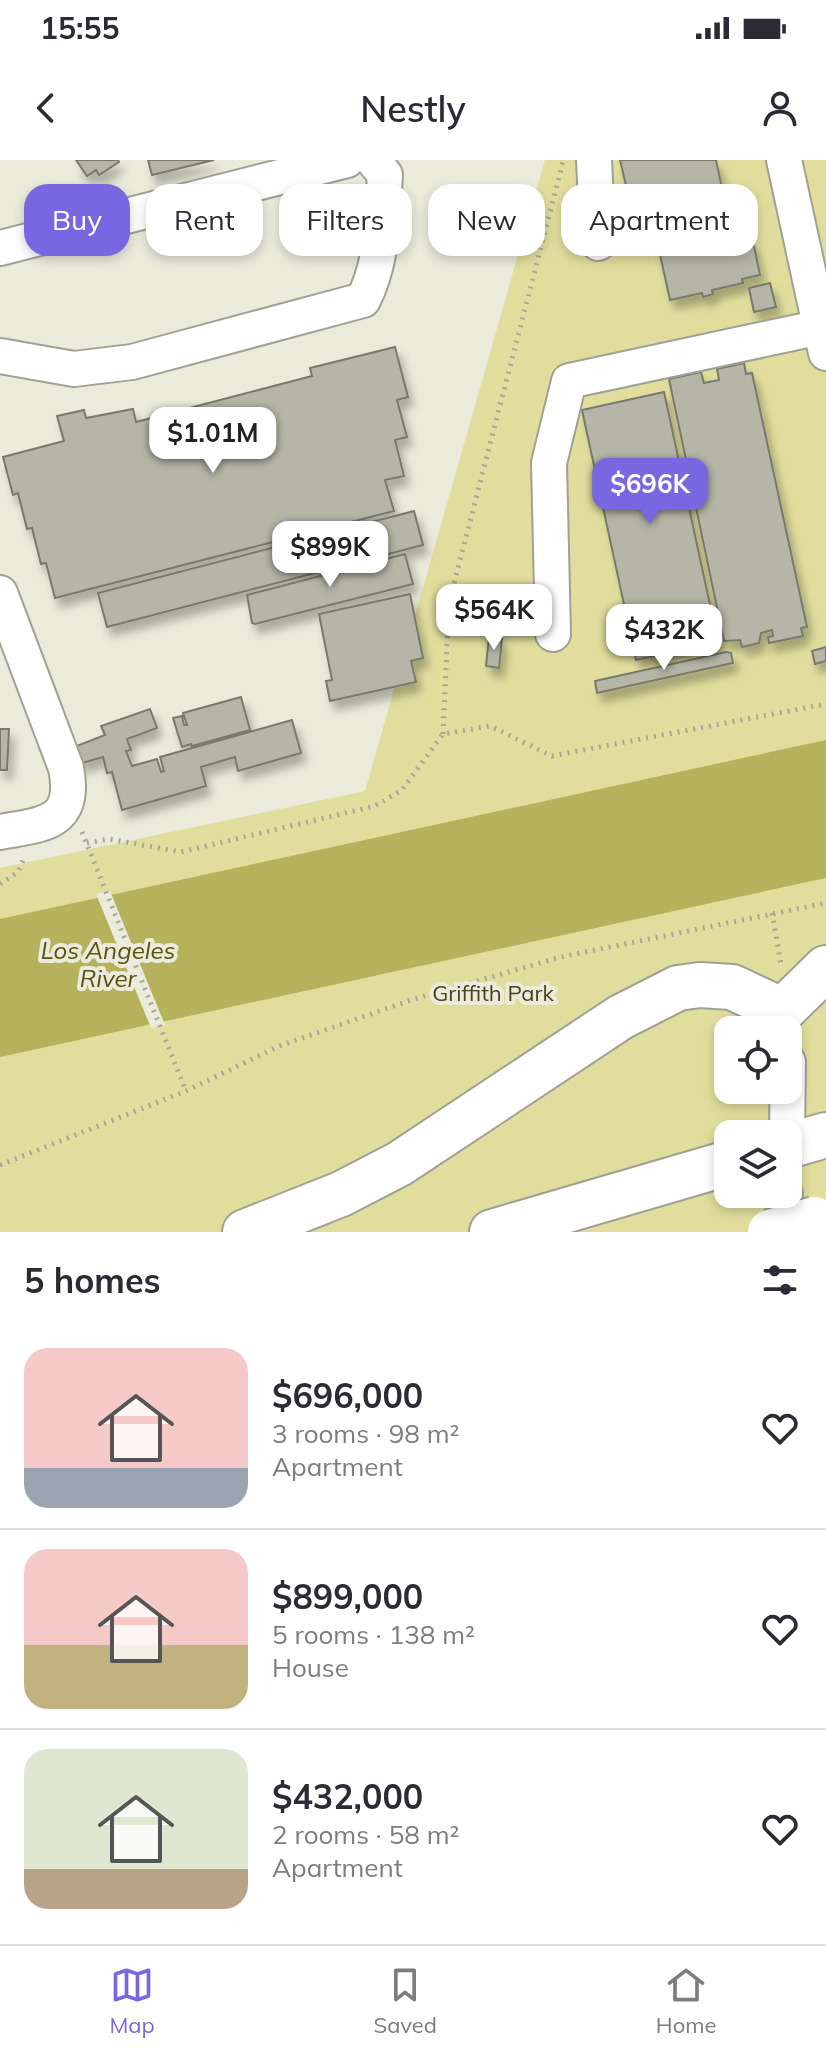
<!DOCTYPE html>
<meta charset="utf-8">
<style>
body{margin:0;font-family:Mulish,sans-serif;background:#f7f7f7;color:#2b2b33;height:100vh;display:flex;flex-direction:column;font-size:30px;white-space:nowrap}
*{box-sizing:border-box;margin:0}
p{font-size:26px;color:#7c7c81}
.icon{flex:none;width:44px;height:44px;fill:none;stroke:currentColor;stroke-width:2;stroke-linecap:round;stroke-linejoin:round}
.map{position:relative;height:1072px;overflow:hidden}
.side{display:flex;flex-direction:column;background:#fff;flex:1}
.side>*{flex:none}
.hud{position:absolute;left:24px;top:24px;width:778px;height:72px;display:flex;gap:16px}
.tools{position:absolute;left:714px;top:856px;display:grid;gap:16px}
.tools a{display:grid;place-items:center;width:88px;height:88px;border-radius:16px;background:#fff;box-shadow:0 4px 12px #0003;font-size:40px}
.price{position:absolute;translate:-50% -68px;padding:0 18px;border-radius:16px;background:#fff;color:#222;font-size:26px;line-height:52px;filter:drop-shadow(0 2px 4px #0008)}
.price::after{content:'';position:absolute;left:50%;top:48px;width:24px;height:18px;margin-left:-12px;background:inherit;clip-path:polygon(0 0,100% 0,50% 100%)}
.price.on{background:#7967e2;color:#fff}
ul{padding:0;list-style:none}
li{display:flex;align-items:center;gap:24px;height:200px;padding:0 24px}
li+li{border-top:2px solid #e1e1e2}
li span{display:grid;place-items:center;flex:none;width:224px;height:160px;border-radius:24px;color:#555}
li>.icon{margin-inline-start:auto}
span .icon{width:96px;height:96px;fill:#fffc;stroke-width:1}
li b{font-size:34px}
h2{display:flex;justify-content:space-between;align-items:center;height:96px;padding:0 24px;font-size:34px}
.tag{padding:0 28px;border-radius:24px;background:#fff;box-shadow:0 4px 12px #0003;font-size:28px;line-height:72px}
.tag.on{background:#7967e2;color:#fff}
.status{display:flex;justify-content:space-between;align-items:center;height:56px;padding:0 40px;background:#fff;direction:ltr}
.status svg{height:22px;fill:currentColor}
header{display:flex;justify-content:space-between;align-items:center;height:104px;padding:0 24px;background:#fff;font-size:36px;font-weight:600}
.dock{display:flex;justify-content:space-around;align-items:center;height:112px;border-top:2px solid #e1e1e2;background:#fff;font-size:22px;color:#7c7c81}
.dock a{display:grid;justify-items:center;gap:4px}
.dock .on{color:#7967e2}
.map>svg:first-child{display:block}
.green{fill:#e1de9d;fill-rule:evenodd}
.water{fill:#b6b15b}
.pier{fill:#ebebdc}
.building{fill:#b6b6a8;stroke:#79796c;stroke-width:2;filter:url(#shadow)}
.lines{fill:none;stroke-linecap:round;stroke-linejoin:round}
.minor-casing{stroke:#a0a093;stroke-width:38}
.highway-casing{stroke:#a0a093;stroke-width:48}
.path{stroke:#a6a69b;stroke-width:5;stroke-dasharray:2 6;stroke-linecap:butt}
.minor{stroke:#fff;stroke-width:34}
.highway{stroke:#fff;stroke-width:44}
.highway-bridge-casing{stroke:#a0a093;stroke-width:48;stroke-linecap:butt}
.highway-bridge{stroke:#fff;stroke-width:44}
.labels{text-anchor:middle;stroke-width:8;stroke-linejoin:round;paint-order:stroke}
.park-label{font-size:22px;fill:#44421d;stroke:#ebebdc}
.water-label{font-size:24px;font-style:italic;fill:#565210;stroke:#ebebdc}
</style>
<div class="status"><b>15:55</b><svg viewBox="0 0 49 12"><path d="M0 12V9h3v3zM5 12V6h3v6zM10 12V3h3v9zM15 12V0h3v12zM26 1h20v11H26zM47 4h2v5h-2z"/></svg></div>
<header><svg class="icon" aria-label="back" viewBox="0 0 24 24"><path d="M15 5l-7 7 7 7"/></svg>Nestly<svg class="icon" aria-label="person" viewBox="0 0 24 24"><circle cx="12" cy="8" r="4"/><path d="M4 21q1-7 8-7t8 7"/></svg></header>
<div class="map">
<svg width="826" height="1072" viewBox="0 0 826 1072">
<defs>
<filter id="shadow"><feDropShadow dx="5" dy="9" stdDeviation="4" flood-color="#0004"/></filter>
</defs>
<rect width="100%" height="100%" fill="#ebebdc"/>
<!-- green -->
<path class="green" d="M 545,0 L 826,0 L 826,1072 L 0,1072 L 0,708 L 365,631 ZM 728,870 L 788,870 L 788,930 L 728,930 ZM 728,974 L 788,974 L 788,1034 L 728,1034 Z"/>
<!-- water -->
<path class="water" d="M 826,580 L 826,718 L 0,897 L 0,759 Z"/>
<!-- pier -->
<path class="pier" d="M 110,731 L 165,865 L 151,868 L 96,734 Z"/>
<!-- building -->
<g class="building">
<path d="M 76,0 L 118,0 L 119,2 L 99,15 L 96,10 L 87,16 Z"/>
<path d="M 148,0 L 214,0 L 152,15 Z"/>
<path d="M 620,0 L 716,0 L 734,85 L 753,81 L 760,115 L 742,119 L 743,123 L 712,130 L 713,134 L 703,137 L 702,133 L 670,140 L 645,26 L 627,30 Z"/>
<path d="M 770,123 L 776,147 L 754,152 L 749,128 Z"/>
<path d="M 395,187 L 408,237 L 397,240 L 407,277 L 395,280 L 404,316 L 385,320 L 394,351 L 55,438 L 46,403 L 41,404 L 32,368 L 27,369 L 18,333 L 13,335 L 3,297 L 64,281 L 57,256 L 84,250 L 86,258 L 133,249 L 136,262 L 312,216 L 310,208 Z"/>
<path d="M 744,203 L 746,214 L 752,213 L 807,467 L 801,468 L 803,476 L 769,483 L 768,477 L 773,476 L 772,470 L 761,473 L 759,483 L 742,487 L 740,480 L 724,481 L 669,219 L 701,212 L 704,223 L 719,220 L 717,209 Z"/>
<path d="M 664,232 L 718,482 L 636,500 L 582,250 Z"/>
<path d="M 414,351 L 423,385 L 107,467 L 98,433 Z"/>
<path d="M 405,394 L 413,424 L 255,464 L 252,463 L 247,435 Z"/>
<path d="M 410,434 L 423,498 L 411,501 L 416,522 L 330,541 L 326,521 L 332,520 L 319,454 Z"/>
<path d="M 489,477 L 502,478 L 499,508 L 486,506 Z"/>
<path d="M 826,487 L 826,501 L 815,504 L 812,491 Z"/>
<path d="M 726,492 L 731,493 L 733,503 L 728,504 L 597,533 L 595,521 Z"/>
<path d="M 241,537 L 250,570 L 192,586 L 191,584 L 182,587 L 173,558 L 182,556 L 184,565 L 187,565 L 183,553 Z"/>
<path d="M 150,549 L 157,568 L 127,579 L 131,590 L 126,591 L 132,606 L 157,599 L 161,612 L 164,611 L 160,597 L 292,560 L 301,593 L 238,611 L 235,597 L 201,607 L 206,626 L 122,650 L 112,612 L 107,613 L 103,597 L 79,604 L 74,587 L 105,575 L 101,566 Z"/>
<path d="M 0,569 L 9,569 L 7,610 L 0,610 Z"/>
</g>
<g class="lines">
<defs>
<g id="minor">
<path d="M 594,0 L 598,83"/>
<path d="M 784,0 L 826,193"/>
<path d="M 0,88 L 347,0"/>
<path d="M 0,196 L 74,209 L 132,202 L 363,140 C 383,101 382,58 385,15 L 373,0"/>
<path d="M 0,433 L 66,608 C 77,664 44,664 0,672"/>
<path d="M 553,474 L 549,303 L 569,221 L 821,167"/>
<path d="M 787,974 L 788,902"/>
<path d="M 782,1072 L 785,1034"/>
</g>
<g id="highway">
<path d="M 788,986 L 826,975"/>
<path d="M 245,1072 L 341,1034 L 399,1004 L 621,857 L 678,828 L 700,825 L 732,827 L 766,843 L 780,853 L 826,808"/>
<path d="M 492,1072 L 728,1003"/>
</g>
</defs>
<!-- minor casing -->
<use href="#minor" class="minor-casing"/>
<!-- highway casing -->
<use href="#highway" class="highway-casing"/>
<!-- path -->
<g class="path">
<path d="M 443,574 L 449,443 L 563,2"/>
<path d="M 82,672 L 186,931"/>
<path d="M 87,683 L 109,679 L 181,692 L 375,646 L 402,630 L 443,574 L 490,566 L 552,596 L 826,544"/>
<path d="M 0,724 L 18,712 L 25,696"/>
<path d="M 772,753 L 781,804"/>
<path d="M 0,1005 L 186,931 L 279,886 L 414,839 L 561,797 L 826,743"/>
</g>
<!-- minor -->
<use href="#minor" class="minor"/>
<!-- highway -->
<use href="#highway" class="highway"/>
<defs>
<path id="highway-bridge" d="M 770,1072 L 815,1059"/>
</defs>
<!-- highway-bridge casing -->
<use href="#highway-bridge" class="highway-bridge-casing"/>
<!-- highway-bridge -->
<use href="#highway-bridge" class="highway-bridge"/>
</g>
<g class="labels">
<!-- park labels -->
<g class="park-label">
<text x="493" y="841">Griffith Park</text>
</g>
<!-- water labels -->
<g class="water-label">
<text x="108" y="799">Los Angeles<tspan x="108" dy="28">River</tspan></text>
</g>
</g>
</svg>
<div class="tools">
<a><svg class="icon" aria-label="locate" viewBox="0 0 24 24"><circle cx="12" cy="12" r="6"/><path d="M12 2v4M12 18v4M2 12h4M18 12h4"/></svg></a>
<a><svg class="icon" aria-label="layers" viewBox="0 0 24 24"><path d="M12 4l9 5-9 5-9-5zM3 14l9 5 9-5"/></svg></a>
</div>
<b class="price" style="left:213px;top:315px">$1.01M</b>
<b class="price on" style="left:650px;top:366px">$696K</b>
<b class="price" style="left:330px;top:429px">$899K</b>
<b class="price" style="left:494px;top:492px">$564K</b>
<b class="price" style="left:664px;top:512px">$432K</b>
<div class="hud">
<a class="tag on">Buy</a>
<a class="tag">Rent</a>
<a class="tag">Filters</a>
<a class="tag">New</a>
<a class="tag">Apartment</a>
</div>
</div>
<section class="side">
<h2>5 homes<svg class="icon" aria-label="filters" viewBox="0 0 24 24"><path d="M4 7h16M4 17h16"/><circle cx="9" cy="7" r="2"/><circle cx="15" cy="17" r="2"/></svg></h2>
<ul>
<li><span style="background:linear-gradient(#f6c9c9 75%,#9aa5b1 0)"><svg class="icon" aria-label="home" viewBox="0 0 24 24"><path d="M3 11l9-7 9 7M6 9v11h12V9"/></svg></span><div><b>$696,000</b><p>3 rooms · 98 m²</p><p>Apartment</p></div><svg class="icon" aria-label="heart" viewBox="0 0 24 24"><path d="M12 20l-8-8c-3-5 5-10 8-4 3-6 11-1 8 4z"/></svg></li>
<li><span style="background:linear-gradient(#f6c9c9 60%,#c2b280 0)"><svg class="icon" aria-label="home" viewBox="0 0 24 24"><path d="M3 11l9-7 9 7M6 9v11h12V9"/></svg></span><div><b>$899,000</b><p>5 rooms · 138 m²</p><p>House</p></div><svg class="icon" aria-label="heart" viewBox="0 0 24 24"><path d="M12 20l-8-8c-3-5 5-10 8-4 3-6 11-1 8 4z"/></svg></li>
<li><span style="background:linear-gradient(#dfe7d0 75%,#b9a48a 0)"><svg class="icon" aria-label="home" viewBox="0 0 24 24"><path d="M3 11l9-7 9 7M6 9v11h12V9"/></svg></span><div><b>$432,000</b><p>2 rooms · 58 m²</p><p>Apartment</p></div><svg class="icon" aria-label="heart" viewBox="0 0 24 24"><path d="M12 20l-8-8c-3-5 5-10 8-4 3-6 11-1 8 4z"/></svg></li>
</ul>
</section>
<nav class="dock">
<a class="on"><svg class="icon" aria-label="map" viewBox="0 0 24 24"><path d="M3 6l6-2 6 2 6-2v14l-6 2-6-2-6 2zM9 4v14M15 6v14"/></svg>Map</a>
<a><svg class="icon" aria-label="saved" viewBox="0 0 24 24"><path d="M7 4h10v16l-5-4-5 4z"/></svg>Saved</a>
<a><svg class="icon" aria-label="home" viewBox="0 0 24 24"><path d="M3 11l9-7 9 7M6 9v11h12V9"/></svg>Home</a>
</nav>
